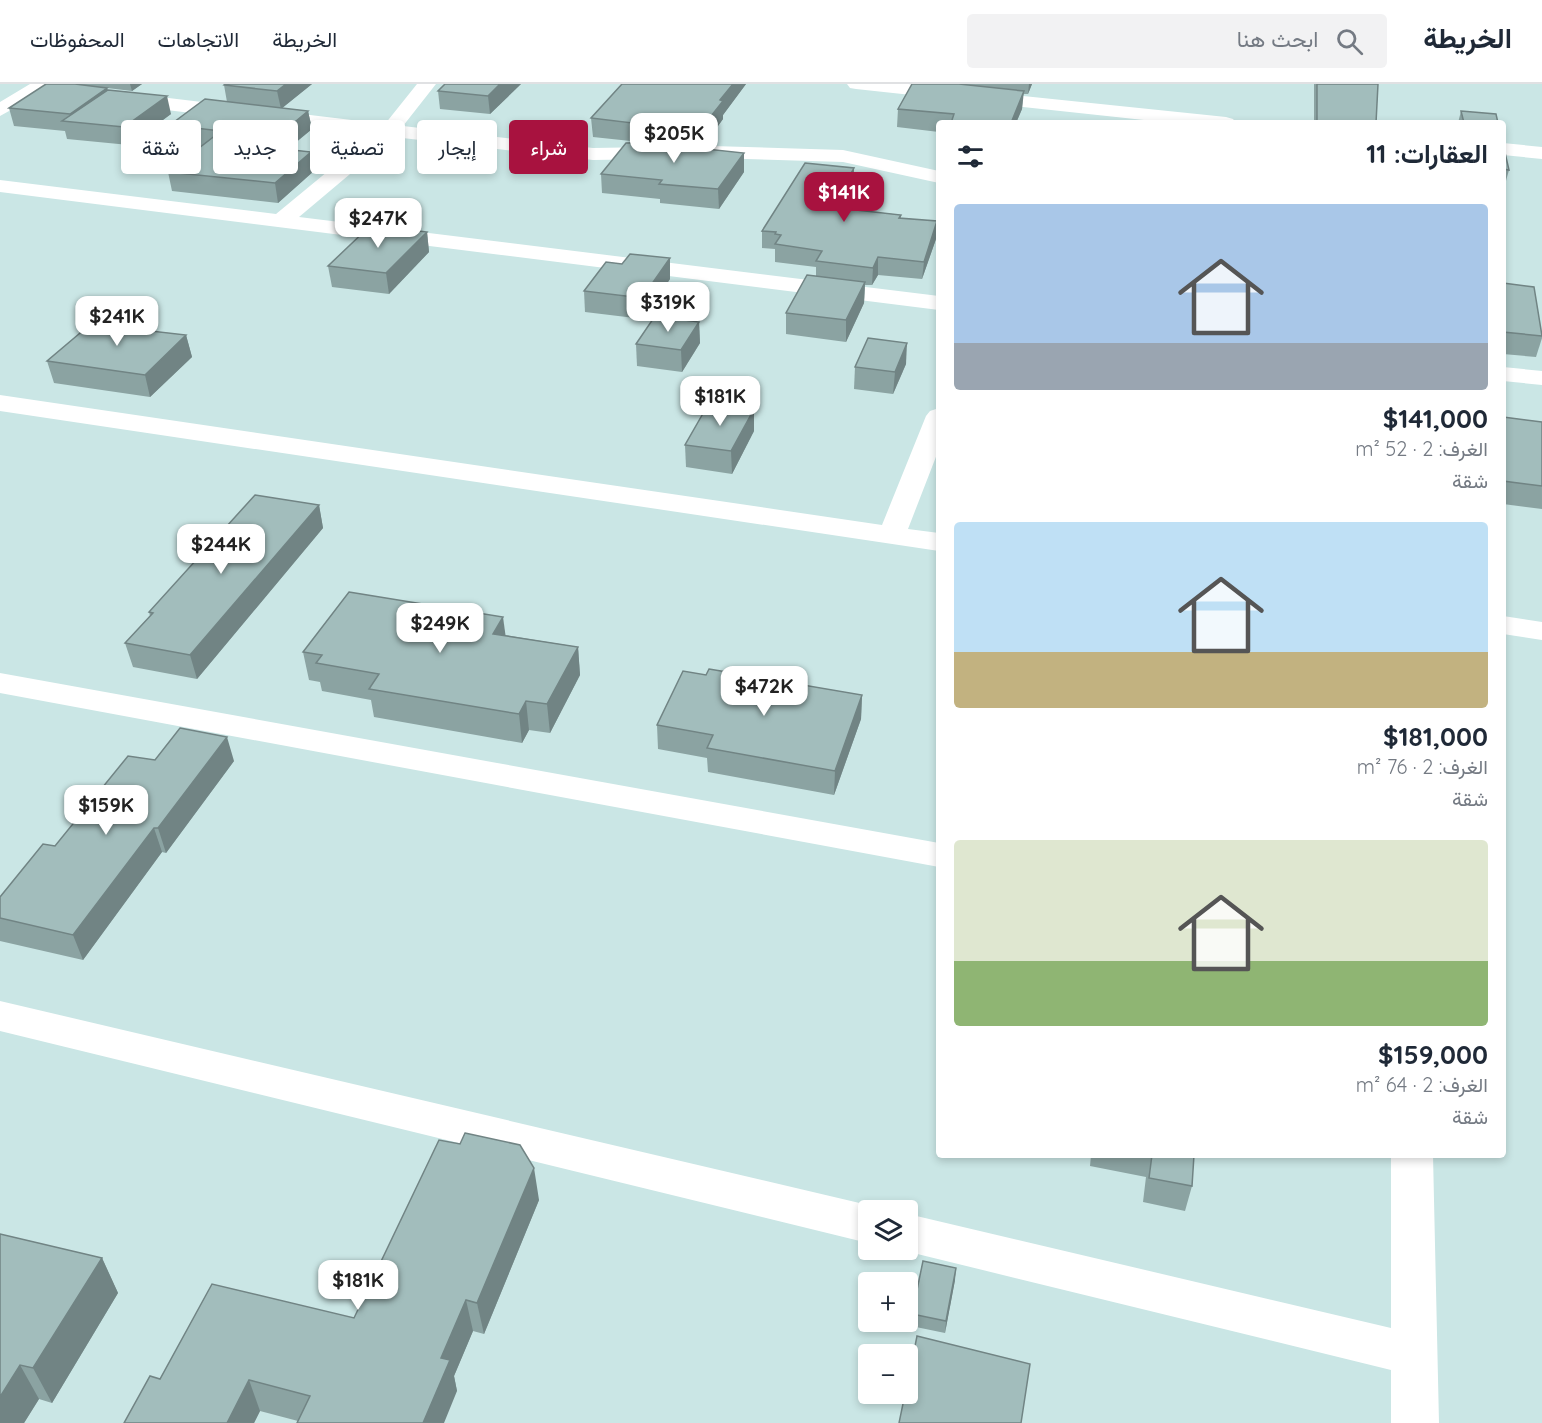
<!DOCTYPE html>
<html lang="ar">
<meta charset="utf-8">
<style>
body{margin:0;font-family:Quicksand,Vazirmatn,sans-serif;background:#f2f2f3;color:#1f2937;direction:rtl;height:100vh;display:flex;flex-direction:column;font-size:22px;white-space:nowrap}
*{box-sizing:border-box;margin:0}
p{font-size:20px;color:#747a83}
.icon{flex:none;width:33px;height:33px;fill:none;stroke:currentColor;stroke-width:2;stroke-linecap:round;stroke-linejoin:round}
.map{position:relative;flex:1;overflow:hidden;direction:ltr}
.details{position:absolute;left:936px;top:36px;width:570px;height:1038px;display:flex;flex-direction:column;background:#fff;border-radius:6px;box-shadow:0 3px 9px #0003;direction:rtl}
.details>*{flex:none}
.top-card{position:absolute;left:18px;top:36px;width:570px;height:54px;direction:rtl;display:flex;gap:12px}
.buttons{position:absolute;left:858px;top:1116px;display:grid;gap:12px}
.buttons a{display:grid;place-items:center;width:60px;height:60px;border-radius:6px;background:#fff;box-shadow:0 3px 9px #0003;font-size:30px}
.price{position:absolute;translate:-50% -51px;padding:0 14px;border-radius:12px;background:#fff;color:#222;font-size:20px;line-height:39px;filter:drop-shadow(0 2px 3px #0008)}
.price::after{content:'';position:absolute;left:50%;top:36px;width:18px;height:14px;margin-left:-9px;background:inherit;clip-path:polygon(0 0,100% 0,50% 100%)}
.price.active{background:#a8123f;color:#fff}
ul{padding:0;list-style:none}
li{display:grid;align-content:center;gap:12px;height:318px;padding:0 18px}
li span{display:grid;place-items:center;height:186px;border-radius:6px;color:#555}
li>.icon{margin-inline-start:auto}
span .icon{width:108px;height:108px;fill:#fffc;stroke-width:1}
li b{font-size:26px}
h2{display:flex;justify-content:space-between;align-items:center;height:72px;padding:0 18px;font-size:26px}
.tag{padding:0 21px;border-radius:6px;background:#fff;box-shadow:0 3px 9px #0003;font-size:21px;line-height:54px}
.tag.active{background:#a8123f;color:#fff}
header{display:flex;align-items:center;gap:36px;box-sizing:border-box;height:84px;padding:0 30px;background:#fff;border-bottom:2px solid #e0e1e3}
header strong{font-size:28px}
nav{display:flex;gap:33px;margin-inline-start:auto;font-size:21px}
.search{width:420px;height:54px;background:#f2f2f3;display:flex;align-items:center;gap:15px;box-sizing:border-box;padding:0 21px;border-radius:6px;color:#747a83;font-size:22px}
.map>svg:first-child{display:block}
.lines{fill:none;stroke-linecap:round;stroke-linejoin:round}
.minor{fill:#fff;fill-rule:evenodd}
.wall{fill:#8ba3a2}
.shaded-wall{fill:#718484}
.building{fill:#a2bdbc;stroke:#718484;stroke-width:1.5}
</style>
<header>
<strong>الخريطة</strong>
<div class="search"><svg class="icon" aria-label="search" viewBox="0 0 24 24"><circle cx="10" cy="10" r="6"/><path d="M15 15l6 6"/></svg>ابحث هنا</div>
<nav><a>الخريطة</a><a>الاتجاهات</a><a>المحفوظات</a></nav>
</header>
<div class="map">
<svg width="1542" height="1339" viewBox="0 0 1542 1339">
<rect width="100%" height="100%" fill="#cae6e5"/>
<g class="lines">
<!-- minor -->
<g class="minor">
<path d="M 30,0 L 52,0 L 385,40 L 417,0 L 436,0 L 403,42 L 593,64 L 712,62 L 843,66 L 939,87 L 939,99 L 843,78 L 712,74 L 593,76 L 394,53 L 299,133 L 939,212 L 939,226 L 0,108 L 0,96 L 276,130 L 373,50 L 38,11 L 0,32 L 0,18 Z"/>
<path d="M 847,0 L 908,0 L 1226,33 L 1233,35 L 1236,39 L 1172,39 L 856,5 L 850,4 Z"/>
<path d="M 1503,59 L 1542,63 L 1542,75 L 1503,71 Z"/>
<path d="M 1503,283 L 1542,287 L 1542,301 L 1503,297 Z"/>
<path d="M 0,311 L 882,441 L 926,332 L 930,327 L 939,324 L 939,365 L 908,445 L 939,449 L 939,467 L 0,327 Z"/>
<path d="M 1503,532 L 1542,538 L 1542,556 L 1503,550 Z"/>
<path d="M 0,589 L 939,759 L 939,783 L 0,609 Z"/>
<path d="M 0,917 L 868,1121 L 882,1126 L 868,1126 L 868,1159 L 0,947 Z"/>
<path d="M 1391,1071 L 1433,1071 L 1439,1339 L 1391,1339 L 1391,1286 L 901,1166 L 908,1166 L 908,1130 L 1391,1244 Z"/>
</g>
</g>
<!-- wall -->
<g class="wall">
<path d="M 81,0 L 142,0 L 132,7 L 107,4 L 108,6 L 171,30 L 129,61 L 67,55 L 65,47 L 14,42 L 9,24 Z"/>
<path d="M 312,0 L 282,24 L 308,27 L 312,45 L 288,65 L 311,68 L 315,86 L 278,119 L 172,107 L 168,88 L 201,63 L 174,60 L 170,41 L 227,18 L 224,1 Z"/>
<path d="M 521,0 L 490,30 L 440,25 L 438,7 Z"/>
<path d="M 622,0 L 746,0 L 723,31 L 723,35 L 705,60 L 692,60 L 692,64 L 744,69 L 744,88 L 719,125 L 660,119 L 660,115 L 602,109 L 601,90 L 640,58 L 593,53 L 591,34 Z"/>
<path d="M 912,0 L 1032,0 L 1028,10 L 1023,10 L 1022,25 L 1016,39 L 939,39 L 939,48 L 897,43 L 898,25 Z"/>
<path d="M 1314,0 L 1378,0 L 1376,39 L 1314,39 Z"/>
<path d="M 1461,27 L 1498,39 L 1458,39 Z"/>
<path d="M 1503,60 L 1509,86 L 1504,104 L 1503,104 Z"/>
<path d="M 939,64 L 939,85 L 937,84 Z"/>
<path d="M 854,84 L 853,100 L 842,120 L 842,124 L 901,131 L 901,134 L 937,137 L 936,155 L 922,195 L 878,191 L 872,201 L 865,201 L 864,219 L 846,258 L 786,250 L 786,229 L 816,192 L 816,183 L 775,178 L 775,165 L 762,164 L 762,147 Z"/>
<path d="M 427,148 L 429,168 L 389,210 L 332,203 L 328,182 Z"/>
<path d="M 670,195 L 643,235 L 585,228 L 584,207 Z"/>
<path d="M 1503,199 L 1542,248 L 1542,254 L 1536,273 L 1503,270 Z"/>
<path d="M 140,238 L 142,246 L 186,251 L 192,273 L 150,313 L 54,299 L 47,277 Z"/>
<path d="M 699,238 L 700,259 L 682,288 L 637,282 L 636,260 Z"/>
<path d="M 906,280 L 893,310 L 854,305 L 855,283 Z"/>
<path d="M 1503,333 L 1542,338 L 1542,425 L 1503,420 Z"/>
<path d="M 754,347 L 732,390 L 686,383 L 685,361 Z"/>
<path d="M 319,421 L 323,444 L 197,595 L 133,583 L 125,559 L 150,532 L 149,528 Z"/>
<path d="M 505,551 L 578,563 L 580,591 L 550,649 L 529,646 L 522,659 L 374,633 L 371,616 L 322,607 L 320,598 L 309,596 L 303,568 Z"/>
<path d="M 706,591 L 862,611 L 861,635 L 834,711 L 708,688 L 707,674 L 658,665 L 657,641 Z"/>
<path d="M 155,676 L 234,677 L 166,769 L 162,768 L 83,876 L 0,857 L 0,813 L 55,762 Z"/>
<path d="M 460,1060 L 539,1116 L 484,1250 L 473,1247 L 454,1292 L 457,1307 L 298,1337 L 260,1327 L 254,1339 L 124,1339 L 160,1295 L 354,1234 Z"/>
<path d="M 1091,1071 L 1194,1071 L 1192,1102 L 1185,1127 L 1143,1118 L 1146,1093 L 1090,1082 Z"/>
<path d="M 0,1150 L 102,1174 L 118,1209 L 52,1319 L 39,1315 L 24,1339 L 0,1339 Z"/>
<path d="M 955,1196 L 945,1249 L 911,1242 L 912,1230 Z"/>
</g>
<!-- shaded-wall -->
<g class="shaded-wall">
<path d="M 130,0 L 142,0 L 132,7 Z"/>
<path d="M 286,0 L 312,0 L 281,25 L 277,7 Z"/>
<path d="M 500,0 L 521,0 L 490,30 L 488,12 Z"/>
<path d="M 733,0 L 746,0 L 723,31 L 723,35 L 705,60 L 704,41 L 720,16 Z"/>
<path d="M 1029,0 L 1032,0 L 1028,10 Z"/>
<path d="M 107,4 L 112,22 L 72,38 L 70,30 Z"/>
<path d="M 1024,7 L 1022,25 L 1016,39 L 1011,39 Z"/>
<path d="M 167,12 L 171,30 L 129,61 L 124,43 Z"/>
<path d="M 308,27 L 312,45 L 268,81 L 265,63 Z"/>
<path d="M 311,68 L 315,86 L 278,119 L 275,99 Z"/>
<path d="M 744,69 L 744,88 L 719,125 L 718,105 Z"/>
<path d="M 854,84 L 853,100 L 842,120 L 842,134 L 835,117 Z"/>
<path d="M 937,137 L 936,155 L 922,195 L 924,178 Z"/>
<path d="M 427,148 L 429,168 L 389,210 L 386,189 Z"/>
<path d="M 878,173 L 878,191 L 872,201 L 873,184 Z"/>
<path d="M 670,174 L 670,195 L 643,235 L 642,214 Z"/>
<path d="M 865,198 L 864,219 L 846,258 L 846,236 Z"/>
<path d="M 140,238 L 146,259 L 133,245 Z"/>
<path d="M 699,238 L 700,259 L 682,288 L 681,266 Z"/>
<path d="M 186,251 L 192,273 L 150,313 L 145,291 Z"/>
<path d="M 907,259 L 906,280 L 893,310 L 895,288 Z"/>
<path d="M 754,325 L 754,347 L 732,390 L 731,367 Z"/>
<path d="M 319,421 L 323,444 L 197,595 L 190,571 Z"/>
<path d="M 503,533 L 507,562 L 493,550 Z"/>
<path d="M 578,563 L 580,591 L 550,649 L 547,620 Z"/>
<path d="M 862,611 L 861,635 L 834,711 L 835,687 Z"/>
<path d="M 526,617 L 529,646 L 522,659 L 519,630 Z"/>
<path d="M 227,653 L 234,677 L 166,769 L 158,744 Z"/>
<path d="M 154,744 L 162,768 L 83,876 L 73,851 Z"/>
<path d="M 534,1084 L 539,1116 L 484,1250 L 477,1219 Z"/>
<path d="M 102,1174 L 118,1209 L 52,1319 L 33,1284 Z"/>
<path d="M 956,1184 L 955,1196 L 945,1249 L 946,1237 Z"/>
<path d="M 466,1216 L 473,1247 L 454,1292 L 457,1307 L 444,1339 L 423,1339 L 441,1274 Z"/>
<path d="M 20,1281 L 39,1315 L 24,1339 L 0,1339 L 0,1313 Z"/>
<path d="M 249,1296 L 260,1327 L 254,1339 L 227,1339 Z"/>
</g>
<!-- building -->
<g class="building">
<path d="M 46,0 L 75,0 L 107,4 L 70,30 L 9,24 Z"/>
<path d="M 225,0 L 286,0 L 277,7 L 224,1 Z"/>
<path d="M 445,0 L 500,0 L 488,12 L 438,7 Z"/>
<path d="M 622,0 L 733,0 L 720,16 L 723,17 L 704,41 L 639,42 L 641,40 L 591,34 Z"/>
<path d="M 912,0 L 959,0 L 1024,7 L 1011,39 L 951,39 L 954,30 L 898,25 Z"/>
<path d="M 1317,0 L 1378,0 L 1376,39 L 1317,39 Z"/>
<path d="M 108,6 L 167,12 L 124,43 L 62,37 Z"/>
<path d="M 205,15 L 308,27 L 265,63 L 311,68 L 275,99 L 168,88 L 221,47 L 170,41 Z"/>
<path d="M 1461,27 L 1496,30 L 1498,39 L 1464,39 Z"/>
<path d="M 692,58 L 687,63 L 744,69 L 718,105 L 659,100 L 662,96 L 601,90 L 626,59 Z"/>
<path d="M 1503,60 L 1509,86 L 1503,85 Z"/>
<path d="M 805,79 L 854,84 L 835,117 L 842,117 L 839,124 L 901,131 L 899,134 L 937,137 L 924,178 L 878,173 L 873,184 L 816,177 L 822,167 L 775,160 L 781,151 L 775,150 L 776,148 L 762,147 Z"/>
<path d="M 371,141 L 427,148 L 386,189 L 328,182 Z"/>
<path d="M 630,170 L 670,174 L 642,214 L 584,207 L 606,178 L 622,180 Z"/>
<path d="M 807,191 L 865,198 L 846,236 L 786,229 Z"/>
<path d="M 1503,199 L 1534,203 L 1542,252 L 1503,248 Z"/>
<path d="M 655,232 L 699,238 L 681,266 L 636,260 Z"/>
<path d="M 99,233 L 140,238 L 133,245 L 186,251 L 145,291 L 47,277 Z"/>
<path d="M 868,254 L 907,259 L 895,288 L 855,283 Z"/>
<path d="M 709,319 L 754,325 L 731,367 L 685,361 Z"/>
<path d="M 1503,333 L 1542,338 L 1542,402 L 1503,397 Z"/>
<path d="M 255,411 L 319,421 L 190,571 L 125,559 L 153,529 L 149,528 Z"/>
<path d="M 349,508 L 503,533 L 493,550 L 578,563 L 547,620 L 526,617 L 519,630 L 369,605 L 379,590 L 316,579 L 322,571 L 303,568 Z"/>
<path d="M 709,585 L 862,611 L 835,687 L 707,664 L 713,651 L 657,641 L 683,587 L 706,591 Z"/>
<path d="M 180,644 L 227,653 L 158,744 L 154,744 L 73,851 L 0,834 L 0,813 L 43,760 L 55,762 L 128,672 L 155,676 Z"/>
<path d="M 465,1049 L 520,1061 L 534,1084 L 477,1219 L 466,1216 L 441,1274 L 450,1276 L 423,1339 L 297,1339 L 310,1312 L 249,1296 L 227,1339 L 124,1339 L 150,1292 L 160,1295 L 212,1200 L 354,1234 L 439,1056 L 460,1060 Z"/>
<path d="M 1152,1071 L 1194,1071 L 1192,1102 L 1149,1094 Z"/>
<path d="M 0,1150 L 102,1174 L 33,1284 L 20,1281 L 0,1313 Z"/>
<path d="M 923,1177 L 956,1184 L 946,1237 L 912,1230 Z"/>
<path d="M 917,1252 L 1030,1280 L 1021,1339 L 899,1339 L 905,1310 L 908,1310 L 908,1297 Z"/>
</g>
</svg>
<div class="buttons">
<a><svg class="icon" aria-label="layers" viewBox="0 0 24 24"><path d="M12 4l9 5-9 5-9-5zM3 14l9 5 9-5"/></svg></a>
<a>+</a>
<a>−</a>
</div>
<b class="price" style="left:674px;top:80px">$205K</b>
<b class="price active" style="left:844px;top:139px">$141K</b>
<b class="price" style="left:378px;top:165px">$247K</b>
<b class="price" style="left:668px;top:249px">$319K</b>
<b class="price" style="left:117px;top:263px">$241K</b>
<b class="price" style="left:720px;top:343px">$181K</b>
<b class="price" style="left:221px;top:491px">$244K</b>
<b class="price" style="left:440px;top:570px">$249K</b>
<b class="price" style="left:764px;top:633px">$472K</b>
<b class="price" style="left:106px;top:752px">$159K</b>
<b class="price" style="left:358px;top:1227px">$181K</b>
<div class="top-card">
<a class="tag active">شراء</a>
<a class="tag">إيجار</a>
<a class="tag">تصفية</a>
<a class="tag">جديد</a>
<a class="tag">شقة</a>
</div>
<section class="details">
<h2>العقارات: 11<svg class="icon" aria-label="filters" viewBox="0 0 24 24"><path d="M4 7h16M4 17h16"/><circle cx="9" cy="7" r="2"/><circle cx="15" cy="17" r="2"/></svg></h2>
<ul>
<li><span style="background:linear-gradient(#a9c7e8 75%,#9aa5b1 0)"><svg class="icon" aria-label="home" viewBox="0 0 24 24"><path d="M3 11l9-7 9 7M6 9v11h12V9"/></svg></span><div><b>$141,000</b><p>الغرف: 2 · 52 m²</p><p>شقة</p></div></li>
<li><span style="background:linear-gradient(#bfe0f5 70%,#c2b280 0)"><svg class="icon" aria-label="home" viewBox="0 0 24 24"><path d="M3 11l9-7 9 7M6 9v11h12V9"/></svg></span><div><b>$181,000</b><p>الغرف: 2 · 76 m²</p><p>شقة</p></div></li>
<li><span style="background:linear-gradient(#dfe7d0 65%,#8fb573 0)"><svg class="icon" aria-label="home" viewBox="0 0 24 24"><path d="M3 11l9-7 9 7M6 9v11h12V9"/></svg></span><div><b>$159,000</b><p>الغرف: 2 · 64 m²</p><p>شقة</p></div></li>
</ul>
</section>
</div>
